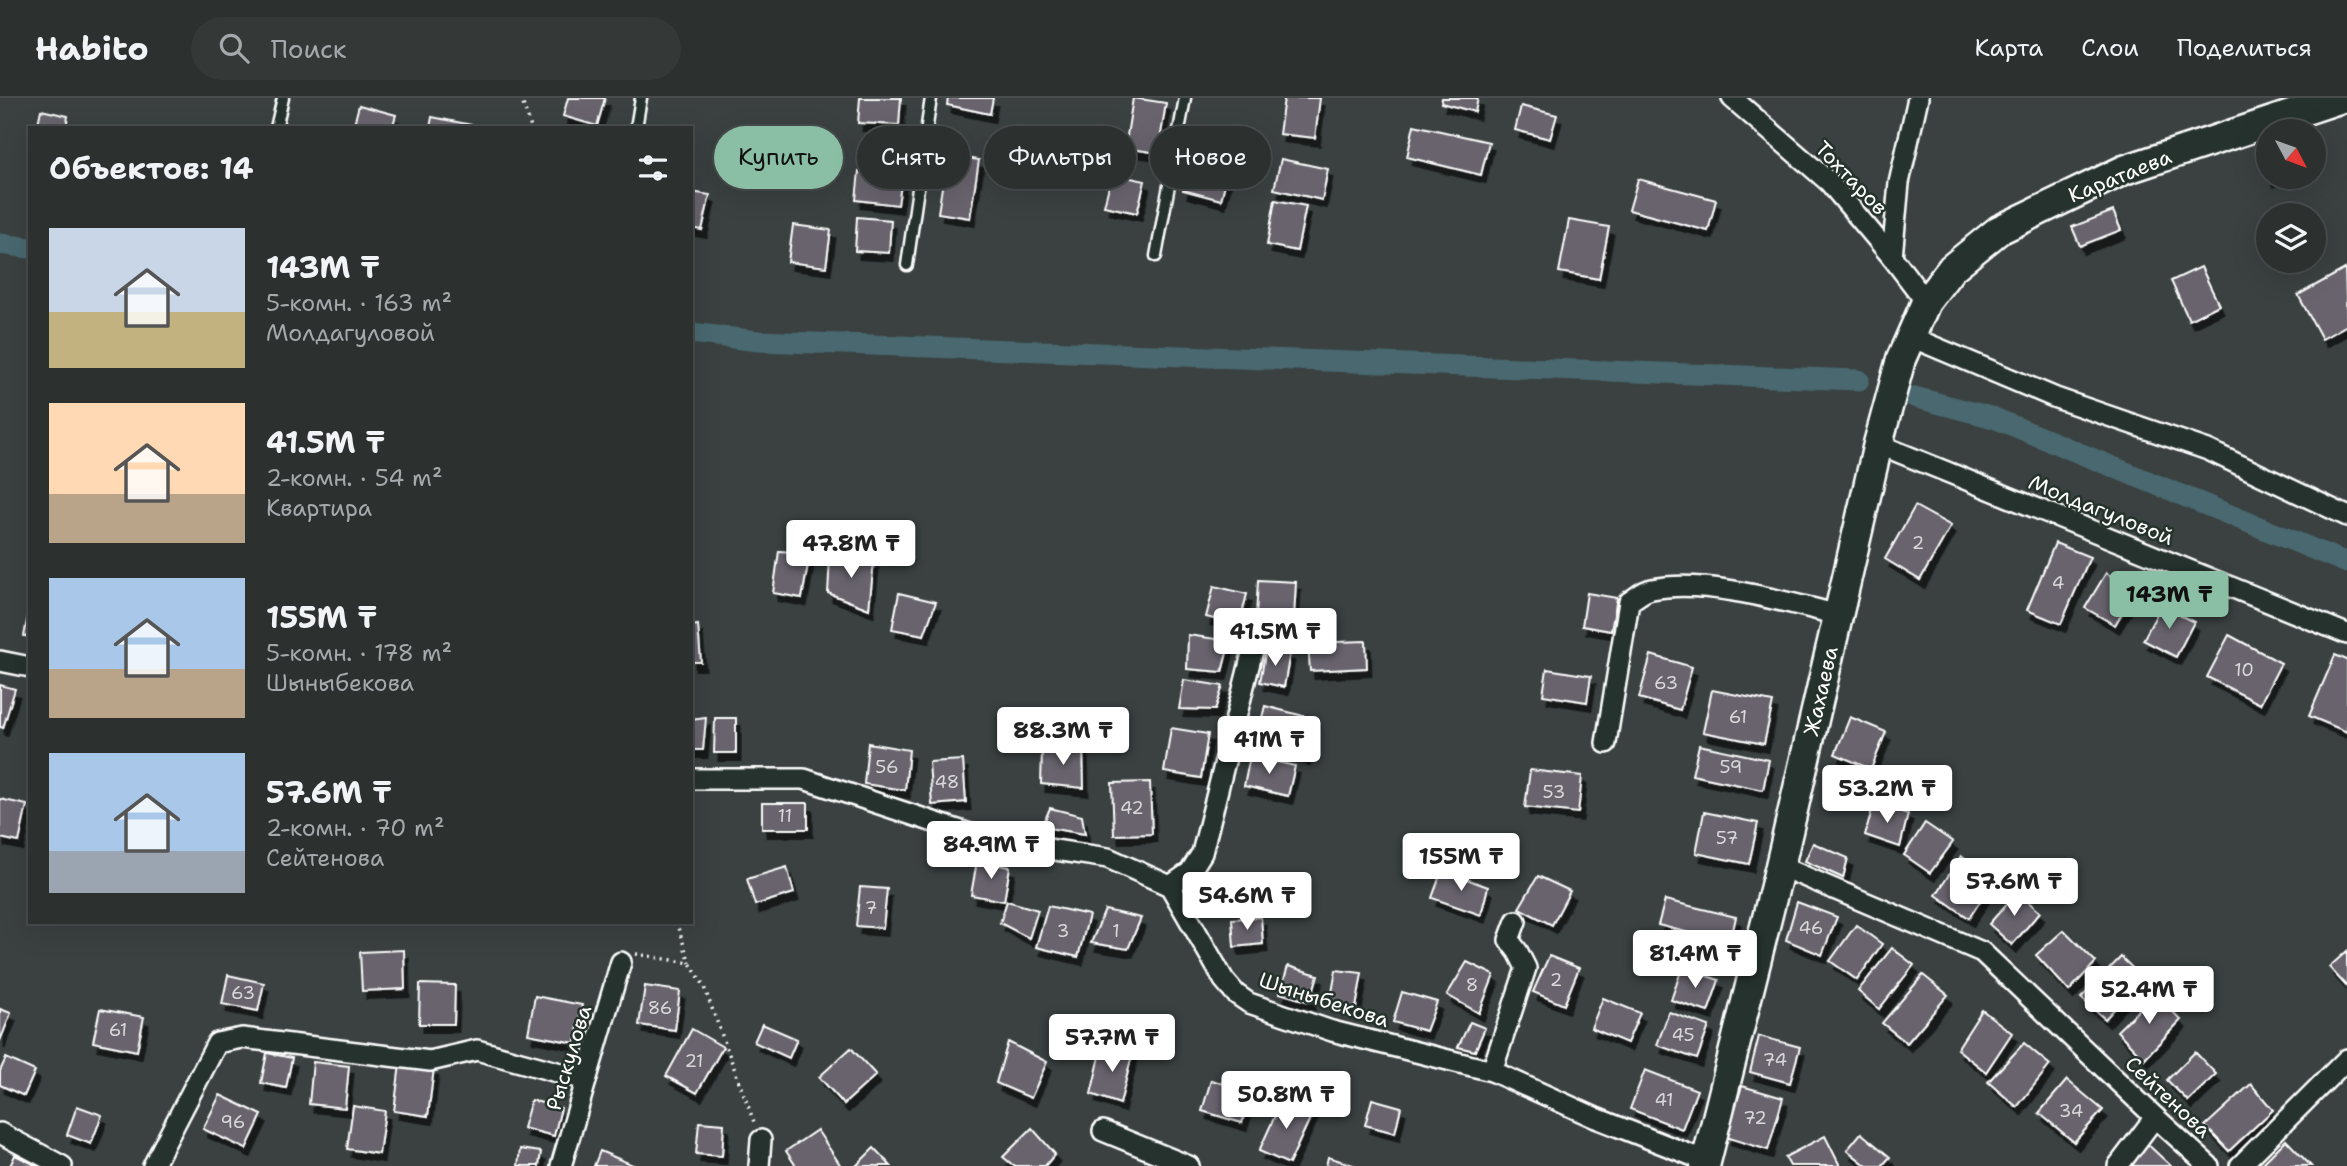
<!DOCTYPE html>
<html lang="ru">
<meta charset="utf-8">
<style>
body{margin:0;font-family:"Shantell Sans",sans-serif;background:#343938;color:#f1f3f6;height:100vh;display:flex;flex-direction:column;font-size:26px;white-space:nowrap}
*{box-sizing:border-box;margin:0}
p{font-size:23px;color:#a6a9ab}
.icon{flex:none;width:38px;height:38px;fill:none;stroke:currentColor;stroke-width:2;stroke-linecap:round;stroke-linejoin:round}
.map{position:relative;flex:1;overflow:hidden}
.details{position:absolute;left:28px;top:28px;width:665px;height:798px;display:flex;flex-direction:column;background:#2c3130;border-radius:0px;box-shadow:0 7px 28px #0002,0 0 0 2px #484c4c}
.details>*{flex:none}
.banner{position:absolute;left:714px;top:28px;width:665px;height:63px;display:flex;gap:14px}
.needle{width:46px;rotate:131deg}
.tools{position:absolute;left:2256px;top:21px;display:grid;gap:14px}
.tools a{display:grid;place-items:center;width:70px;height:70px;border-radius:50%;background:#2c3130;box-shadow:0 7px 28px #0002,0 0 0 2px #484c4c;font-size:35px}
.price{position:absolute;translate:-50% -60px;padding:0 16px;border-radius:7px;background:#fff;color:#222;font-size:23px;line-height:46px;filter:drop-shadow(0 2px 4px #0008)}
.price::after{content:'';position:absolute;left:50%;top:42px;width:21px;height:16px;margin-left:-10px;background:inherit;clip-path:polygon(0 0,100% 0,50% 100%)}
.price.on{background:#8abfa5;color:#111}
ul{padding:0;list-style:none}
li{display:flex;align-items:center;gap:21px;height:175px;padding:0 21px}
li span{display:grid;place-items:center;flex:none;width:196px;height:140px;border-radius:0px;color:#555}
li>.icon{margin-inline-start:auto}
span .icon{width:84px;height:84px;fill:#fffc;stroke-width:1}
li b{font-size:30px}
h2{display:flex;justify-content:space-between;align-items:center;height:84px;padding:0 21px;font-size:30px}
.chip{padding:0 24px;border-radius:32px;background:#2c3130;box-shadow:0 7px 28px #0002,0 0 0 2px #484c4c;font-size:24px;line-height:63px}
.chip.on{background:#8abfa5;color:#111}
header{display:flex;align-items:center;gap:42px;box-sizing:border-box;height:98px;padding:0 35px;background:#2c3130;border-bottom:2px solid #484c4c}
header strong{font-size:33px}
nav{display:flex;gap:38px;margin-inline-start:auto;font-size:24px}
.search{width:490px;height:63px;background:#343938;display:flex;align-items:center;gap:18px;box-sizing:border-box;padding:0 24px;border-radius:38px;color:#a6a9ab;font-size:26px}
.map>svg:first-child{display:block}
.lines{fill:none;stroke-linecap:round;stroke-linejoin:round}
.canal{stroke:#496870;stroke-width:21}
.building{fill:#68636d;stroke:#fff;stroke-width:2;filter:url(#shadow)}
.lane-casing{stroke:#fff;stroke-width:15}
.street-casing{stroke:#fff;stroke-width:24}
.secondary-casing{stroke:#fff;stroke-width:33}
.path{stroke:#fff;stroke-width:3.5;stroke-dasharray:2 5;stroke-linecap:butt}
.lane{stroke:#26332d;stroke-width:10}
.street{stroke:#26332d;stroke-width:19}
.secondary{stroke:#26332d;stroke-width:28}
.labels{text-anchor:middle;stroke-width:5;stroke-linejoin:round;paint-order:stroke}
.number-label{font-size:18px;fill:#d9d8da}
.street-label{font-size:21px;fill:#fff;stroke:#26332d}
</style>
<header>
<strong>Habito</strong>
<div class="search"><svg class="icon" aria-label="search" viewBox="0 0 24 24"><circle cx="10" cy="10" r="6"/><path d="M15 15l6 6"/></svg>Поиск</div>
<nav><a>Карта</a><a>Слои</a><a>Поделиться</a></nav>
</header>
<div class="map">
<svg width="2347" height="1068" viewBox="0 0 2347 1068">
<defs>
<filter id="shadow"><feDropShadow dx="4.5" dy="8" stdDeviation="0" flood-color="#0009"/></filter>
</defs>
<rect width="100%" height="100%" fill="#3a4140"/>
<filter id="ink" filterUnits="userSpaceOnUse"><feTurbulence type="fractalNoise" baseFrequency=".0143" numOctaves="2"/><feDisplacementMap in="SourceGraphic" scale="14" xChannelSelector="R" yChannelSelector="G"/><feConvolveMatrix kernelMatrix="1 2 1 2 8 2 1 2 1" color-interpolation-filters="sRGB"/></filter>
<g filter="url(#ink)">
<g class="lines">
<!-- canal -->
<g class="canal">
<path d="M 0,146 L 30,150"/>
<path d="M 691,235 L 758,243 L 1859,282"/>
<path d="M 1914,299 L 1994,320 L 2347,465"/>
</g>
</g>
<!-- building -->
<g class="building">
<path d="M 568,0 L 605,0 L 597,28 L 563,18 Z"/>
<path d="M 860,0 L 901,0 L 899,27 L 858,25 Z"/>
<path d="M 948,0 L 993,0 L 990,16 L 947,7 Z"/>
<path d="M 1133,0 L 1166,5 L 1158,55 L 1125,50 Z"/>
<path d="M 1284,0 L 1320,0 L 1315,40 L 1279,36 Z"/>
<path d="M 1442,0 L 1478,0 L 1475,14 L 1441,5 Z"/>
<path d="M 359,7 L 396,17 L 392,30 L 353,30 Z"/>
<path d="M 1521,8 L 1557,17 L 1550,41 L 1515,32 Z"/>
<path d="M 41,12 L 68,18 L 66,30 L 37,30 Z"/>
<path d="M 432,19 L 477,28 L 477,30 L 430,30 Z"/>
<path d="M 1414,27 L 1489,44 L 1481,77 L 1407,59 Z"/>
<path d="M 1195,43 L 1233,53 L 1221,102 L 1183,92 Z"/>
<path d="M 2268,52 L 2268,79 L 2273,79 L 2269,81 L 2257,57 Z"/>
<path d="M 947,57 L 979,62 L 970,120 L 938,115 Z"/>
<path d="M 1281,61 L 1328,71 L 1322,102 L 1274,91 Z"/>
<path d="M 859,73 L 902,79 L 898,107 L 856,102 Z"/>
<path d="M 1112,76 L 1145,83 L 1137,115 L 1104,108 Z"/>
<path d="M 1638,81 L 1716,102 L 1708,133 L 1629,112 Z"/>
<path d="M 691,94 L 710,97 L 702,132 L 691,130 Z"/>
<path d="M 1275,102 L 1306,108 L 1297,153 L 1267,147 Z"/>
<path d="M 2113,113 L 2121,132 L 2080,148 L 2072,129 Z"/>
<path d="M 857,119 L 891,122 L 889,155 L 855,153 Z"/>
<path d="M 1569,122 L 1609,129 L 1599,181 L 1559,174 Z"/>
<path d="M 793,127 L 831,132 L 826,169 L 788,164 Z"/>
<path d="M 2201,169 L 2219,207 L 2189,222 L 2171,183 Z"/>
<path d="M 2345,171 L 2347,227 L 2322,241 L 2298,197 Z"/>
<path d="M 1915,408 L 1951,428 L 1920,482 L 1885,461 Z"/>
<path d="M 2055,445 L 2090,459 L 2061,526 L 2027,512 Z"/>
<path d="M 779,453 L 810,455 L 802,500 L 773,495 Z"/>
<path d="M 830,459 L 874,463 L 869,511 L 828,495 Z"/>
<path d="M 2106,475 L 2136,492 L 2115,527 L 2085,510 Z"/>
<path d="M 1258,482 L 1296,484 L 1294,520 L 1256,518 Z"/>
<path d="M 1214,488 L 1247,496 L 1239,527 L 1206,519 Z"/>
<path d="M 899,495 L 936,504 L 924,537 L 892,531 Z"/>
<path d="M 1587,495 L 1617,500 L 1611,533 L 1582,528 Z"/>
<path d="M 2161,508 L 2194,524 L 2176,559 L 2143,542 Z"/>
<path d="M 29,513 L 30,513 L 30,539 L 24,538 Z"/>
<path d="M 698,527 L 701,564 L 691,564 L 691,528 Z"/>
<path d="M 1188,537 L 1230,543 L 1222,574 L 1187,571 Z"/>
<path d="M 2229,537 L 2281,565 L 2260,606 L 2207,579 Z"/>
<path d="M 1366,543 L 1367,570 L 1310,573 L 1308,545 Z"/>
<path d="M 1266,551 L 1290,555 L 1284,589 L 1260,584 Z"/>
<path d="M 1651,557 L 1692,569 L 1680,612 L 1639,600 Z"/>
<path d="M 2335,557 L 2347,562 L 2347,634 L 2309,618 Z"/>
<path d="M 1547,571 L 1591,578 L 1587,604 L 1543,597 Z"/>
<path d="M 1184,582 L 1223,588 L 1215,612 L 1179,611 Z"/>
<path d="M 0,587 L 15,591 L 3,630 L 0,629 Z"/>
<path d="M 1712,592 L 1773,604 L 1764,646 L 1703,634 Z"/>
<path d="M 1265,608 L 1315,621 L 1305,659 L 1255,647 Z"/>
<path d="M 1850,619 L 1886,634 L 1871,671 L 1835,656 Z"/>
<path d="M 706,620 L 703,652 L 691,652 L 691,622 Z"/>
<path d="M 715,620 L 736,620 L 736,655 L 714,655 Z"/>
<path d="M 1171,630 L 1208,636 L 1201,680 L 1164,674 Z"/>
<path d="M 868,645 L 909,652 L 905,692 L 864,686 Z"/>
<path d="M 1699,647 L 1769,662 L 1763,692 L 1692,677 Z"/>
<path d="M 1083,648 L 1084,690 L 1041,686 L 1042,653 Z"/>
<path d="M 1250,658 L 1295,668 L 1288,698 L 1244,688 Z"/>
<path d="M 963,662 L 966,704 L 932,707 L 929,664 Z"/>
<path d="M 1530,672 L 1582,678 L 1578,715 L 1525,709 Z"/>
<path d="M 1150,684 L 1152,736 L 1114,737 L 1112,685 Z"/>
<path d="M 0,701 L 27,707 L 19,744 L 0,740 Z"/>
<rect x="762" y="705" width="46" height="26"/>
<path d="M 1874,705 L 1908,716 L 1900,749 L 1865,737 Z"/>
<path d="M 1050,710 L 1082,718 L 1085,736 L 1042,729 Z"/>
<path d="M 1704,714 L 1758,725 L 1749,766 L 1696,755 Z"/>
<path d="M 1925,725 L 1953,744 L 1930,775 L 1904,757 Z"/>
<path d="M 1813,745 L 1848,760 L 1843,780 L 1805,763 Z"/>
<path d="M 1961,758 L 1994,782 L 1969,820 L 1936,797 Z"/>
<path d="M 977,763 L 1010,769 L 1004,803 L 971,797 Z"/>
<path d="M 787,769 L 794,795 L 755,807 L 747,781 Z"/>
<path d="M 1442,772 L 1488,789 L 1481,817 L 1432,800 Z"/>
<path d="M 1538,778 L 1570,793 L 1552,827 L 1519,810 Z"/>
<path d="M 860,789 L 887,791 L 883,830 L 856,828 Z"/>
<path d="M 2017,794 L 2040,814 L 2012,847 L 1989,826 Z"/>
<path d="M 1665,802 L 1736,819 L 1730,845 L 1658,827 Z"/>
<path d="M 1007,803 L 1038,812 L 1029,840 L 1000,825 Z"/>
<path d="M 1797,804 L 1837,819 L 1822,857 L 1786,842 Z"/>
<path d="M 1048,808 L 1089,817 L 1078,859 L 1036,849 Z"/>
<path d="M 1105,812 L 1141,820 L 1128,851 L 1091,845 Z"/>
<path d="M 1261,819 L 1263,846 L 1234,849 L 1232,821 Z"/>
<path d="M 1856,827 L 1882,846 L 1857,882 L 1830,863 Z"/>
<path d="M 2064,832 L 2096,864 L 2069,893 L 2036,857 Z"/>
<path d="M 1892,850 L 1914,867 L 1879,911 L 1858,893 Z"/>
<path d="M 404,852 L 405,891 L 362,893 L 360,854 Z"/>
<path d="M 2347,853 L 2347,889 L 2329,869 Z"/>
<path d="M 1549,858 L 1579,870 L 1564,907 L 1533,894 Z"/>
<path d="M 2121,859 L 2143,880 L 2105,921 L 2081,900 Z"/>
<path d="M 1467,864 L 1494,877 L 1479,915 L 1447,897 Z"/>
<path d="M 1288,868 L 1318,877 L 1310,904 L 1280,895 Z"/>
<path d="M 1682,870 L 1719,882 L 1708,914 L 1671,902 Z"/>
<path d="M 1336,872 L 1362,875 L 1356,910 L 1330,906 Z"/>
<path d="M 228,877 L 264,885 L 258,913 L 222,906 Z"/>
<path d="M 1923,877 L 1948,897 L 1907,945 L 1882,925 Z"/>
<path d="M 420,886 L 455,887 L 454,926 L 419,926 Z"/>
<path d="M 645,888 L 680,893 L 675,932 L 639,927 Z"/>
<path d="M 1402,894 L 1437,904 L 1426,933 L 1393,924 Z"/>
<path d="M 2155,896 L 2181,922 L 2144,961 L 2117,933 Z"/>
<path d="M 535,898 L 582,907 L 575,945 L 528,936 Z"/>
<path d="M 1603,900 L 1640,915 L 1627,945 L 1591,930 Z"/>
<path d="M 0,911 L 11,915 L 0,943 Z"/>
<path d="M 100,911 L 144,919 L 137,953 L 93,944 Z"/>
<path d="M 1982,912 L 2012,935 L 1986,974 L 1957,951 Z"/>
<path d="M 1669,914 L 1709,928 L 1697,961 L 1657,947 Z"/>
<path d="M 1470,924 L 1485,930 L 1475,953 L 1458,949 Z"/>
<path d="M 762,926 L 797,941 L 789,960 L 754,944 Z"/>
<path d="M 692,931 L 723,949 L 697,995 L 666,978 Z"/>
<path d="M 1759,938 L 1800,949 L 1790,985 L 1750,974 Z"/>
<path d="M 1008,944 L 1047,964 L 1031,1000 L 996,985 Z"/>
<path d="M 2024,945 L 2050,967 L 2017,1009 L 1988,984 Z"/>
<path d="M 851,950 L 876,977 L 844,1006 L 819,979 Z"/>
<path d="M 1102,950 L 1133,953 L 1120,1006 L 1091,996 Z"/>
<path d="M 2195,954 L 2216,976 L 2188,1003 L 2167,982 Z"/>
<path d="M 267,955 L 292,960 L 286,990 L 261,985 Z"/>
<path d="M 6,960 L 35,973 L 24,998 L 0,987 L 0,973 Z"/>
<path d="M 313,964 L 349,968 L 345,1010 L 309,1006 Z"/>
<path d="M 400,966 L 434,970 L 428,1018 L 394,1013 Z"/>
<path d="M 1645,972 L 1697,992 L 1682,1031 L 1630,1011 Z"/>
<path d="M 1211,982 L 1252,994 L 1242,1025 L 1202,1013 Z"/>
<path d="M 2067,982 L 2103,1012 L 2074,1044 L 2039,1015 Z"/>
<path d="M 2251,986 L 2273,1012 L 2229,1053 L 2205,1028 Z"/>
<path d="M 1742,988 L 1783,1000 L 1768,1052 L 1726,1039 Z"/>
<path d="M 220,997 L 262,1017 L 246,1051 L 203,1031 Z"/>
<path d="M 1283,1000 L 1313,1014 L 1289,1066 L 1259,1053 Z"/>
<path d="M 1372,1001 L 1401,1009 L 1395,1035 L 1365,1027 Z"/>
<path d="M 531,1002 L 561,1010 L 554,1038 L 523,1030 Z"/>
<path d="M 77,1008 L 102,1017 L 91,1046 L 67,1037 Z"/>
<path d="M 353,1008 L 385,1013 L 379,1056 L 347,1051 Z"/>
<path d="M 699,1024 L 724,1026 L 722,1058 L 696,1056 Z"/>
<path d="M 1032,1030 L 1055,1056 L 1045,1068 L 1014,1068 L 1003,1059 Z"/>
<path d="M 817,1032 L 841,1068 L 796,1068 L 786,1053 Z"/>
<path d="M 1861,1035 L 1890,1059 L 1882,1068 L 1867,1068 L 1847,1052 Z"/>
<path d="M 1825,1038 L 1840,1068 L 1790,1068 L 1785,1059 Z"/>
<path d="M 2286,1042 L 2311,1068 L 2260,1068 Z"/>
<path d="M 2144,1043 L 2171,1068 L 2122,1068 Z"/>
<path d="M 874,1050 L 891,1068 L 856,1068 Z"/>
<path d="M 520,1051 L 541,1054 L 539,1068 L 518,1068 Z"/>
<path d="M 600,1053 L 635,1068 L 594,1068 Z"/>
<path d="M 15,1057 L 38,1068 L 10,1068 Z"/>
<path d="M 1328,1059 L 1356,1068 L 1326,1068 Z"/>
</g>
<g class="lines">
<defs>
<g id="lane">
<path d="M 276,30 L 283,0"/>
<path d="M 636,30 L 641,0"/>
<path d="M 1156,158 L 1185,0"/>
<path d="M 907,167 L 931,0"/>
</g>
<g id="street">
<path d="M 1732,0 L 1829,84 L 1892,159 L 1926,204"/>
<path d="M 1892,159 L 1899,85 L 1918,0"/>
<path d="M 1911,239 L 2056,300 L 2208,352 L 2347,418"/>
<path d="M 1878,346 L 2347,536"/>
<path d="M 0,563 L 30,569"/>
<path d="M 1606,645 L 1629,504 C 1635,500 1644,492 1652,491 C 1706,480 1785,504 1839,517"/>
<path d="M 691,681 L 804,681 L 988,742 L 1108,760 L 1170,788 L 1224,882 L 1236,896 L 1249,905 L 1332,933 L 1492,973 L 1596,1020 L 1706,1063"/>
<path d="M 1780,768 L 1982,854 L 2155,1019 L 2209,1068"/>
<path d="M 1170,788 L 1190,774 L 1202,755 L 1256,540"/>
<path d="M 1492,973 L 1526,870 L 1518,854 L 1509,842 L 1516,823"/>
<path d="M 1103,1033 L 1189,1068"/>
<path d="M 0,1035 L 62,1068"/>
<path d="M 153,1068 L 217,945 L 242,940 L 430,963 L 477,952 L 586,982"/>
<path d="M 561,1068 L 621,864"/>
<path d="M 759,1068 L 761,1042"/>
<path d="M 2118,1068 L 2155,1019"/>
<path d="M 2240,1068 L 2347,961"/>
</g>
<path id="secondary" d="M 1705,1068 L 1780,768 L 1878,346 L 1901,261 L 1926,204 L 1952,170 L 1999,132 L 2124,72 L 2342,0"/>
</defs>
<!-- lane casing -->
<use href="#lane" class="lane-casing"/>
<!-- street casing -->
<use href="#street" class="street-casing"/>
<!-- secondary casing -->
<use href="#secondary" class="secondary-casing"/>
<!-- path -->
<g class="path">
<path d="M 521,0 L 531,30"/>
<path d="M 676,824 L 690,865"/>
<path d="M 636,856 L 690,865 L 703,886 L 754,1024"/>
</g>
<!-- lane -->
<use href="#lane" class="lane"/>
<!-- street -->
<use href="#street" class="street"/>
<!-- secondary -->
<use href="#secondary" class="secondary"/>
</g>
</g>
<g class="labels">
<!-- number labels -->
<g class="number-label">
<text x="1918" y="451">2</text>
<text x="2058" y="491">4</text>
<text x="2244" y="578">10</text>
<text x="1666" y="591">63</text>
<text x="1738" y="625">61</text>
<text x="887" y="675">56</text>
<text x="1731" y="675">59</text>
<text x="947" y="690">48</text>
<text x="1554" y="700">53</text>
<text x="1132" y="716">42</text>
<text x="785" y="724">11</text>
<text x="1727" y="746">57</text>
<text x="871" y="816">7</text>
<text x="1811" y="836">46</text>
<text x="1063" y="839">3</text>
<text x="1116" y="839">1</text>
<text x="1556" y="888">2</text>
<text x="1472" y="893">8</text>
<text x="243" y="901">63</text>
<text x="660" y="916">86</text>
<text x="118" y="938">61</text>
<text x="1683" y="943">45</text>
<text x="1775" y="968">74</text>
<text x="694" y="969">21</text>
<text x="1664" y="1008">41</text>
<text x="2071" y="1019">34</text>
<text x="1755" y="1026">72</text>
<text x="233" y="1030">96</text>
</g>
<!-- street labels -->
<g class="street-label">
<text transform="translate(2120 78) rotate(-22)" y="7">Каратаева</text>
<text transform="translate(1851 80) rotate(46)" y="7">Тохтаров</text>
<text transform="translate(2101 412) rotate(22)" y="7">Молдагуловой</text>
<text transform="translate(1821 593) rotate(-77)" y="7">Жахаева</text>
<text transform="translate(1324 902) rotate(18)" y="7">Шыныбекова</text>
<text transform="translate(569 960) rotate(-73)" y="7">Рыскулова</text>
<text transform="translate(2168 999) rotate(43)" y="7">Сейтенова</text>
</g>
</g>
</svg>
<div class="tools">
<a><svg class="needle" viewBox="-14 -14 28 28"><path d="M0-13l5 13h-10z" fill="#e53935"/><path d="M0 13l5-13h-10z" fill="#a6a9ab"/></svg></a>
<a><svg class="icon" aria-label="layers" viewBox="0 0 24 24"><path d="M12 4l9 5-9 5-9-5zM3 14l9 5 9-5"/></svg></a>
</div>
<b class="price" style="left:851px;top:482px">47.8M ₸</b>
<b class="price on" style="left:2169px;top:533px">143M ₸</b>
<b class="price" style="left:1275px;top:570px">41.5M ₸</b>
<b class="price" style="left:1063px;top:669px">88.3M ₸</b>
<b class="price" style="left:1269px;top:678px">41M ₸</b>
<b class="price" style="left:1887px;top:727px">53.2M ₸</b>
<b class="price" style="left:991px;top:783px">84.9M ₸</b>
<b class="price" style="left:1461px;top:795px">155M ₸</b>
<b class="price" style="left:2014px;top:820px">57.6M ₸</b>
<b class="price" style="left:1247px;top:834px">54.6M ₸</b>
<b class="price" style="left:1695px;top:892px">81.4M ₸</b>
<b class="price" style="left:2149px;top:928px">52.4M ₸</b>
<b class="price" style="left:1112px;top:976px">57.7M ₸</b>
<b class="price" style="left:1286px;top:1033px">50.8M ₸</b>
<div class="banner">
<a class="chip on">Купить</a>
<a class="chip">Снять</a>
<a class="chip">Фильтры</a>
<a class="chip">Новое</a>
</div>
<section class="details">
<h2>Объектов: 14<svg class="icon" aria-label="filters" viewBox="0 0 24 24"><path d="M4 7h16M4 17h16"/><circle cx="9" cy="7" r="2"/><circle cx="15" cy="17" r="2"/></svg></h2>
<ul>
<li><span style="background:linear-gradient(#c9d6e8 60%,#c2b280 0)"><svg class="icon" aria-label="home" viewBox="0 0 24 24"><path d="M3 11l9-7 9 7M6 9v11h12V9"/></svg></span><div><b>143M ₸</b><p>5-комн. · 163 m²</p><p>Молдагуловой</p></div></li>
<li><span style="background:linear-gradient(#ffd9b3 65%,#b9a48a 0)"><svg class="icon" aria-label="home" viewBox="0 0 24 24"><path d="M3 11l9-7 9 7M6 9v11h12V9"/></svg></span><div><b>41.5M ₸</b><p>2-комн. · 54 m²</p><p>Квартира</p></div></li>
<li><span style="background:linear-gradient(#a9c7e8 65%,#b9a48a 0)"><svg class="icon" aria-label="home" viewBox="0 0 24 24"><path d="M3 11l9-7 9 7M6 9v11h12V9"/></svg></span><div><b>155M ₸</b><p>5-комн. · 178 m²</p><p>Шыныбекова</p></div></li>
<li><span style="background:linear-gradient(#a9c7e8 70%,#9aa5b1 0)"><svg class="icon" aria-label="home" viewBox="0 0 24 24"><path d="M3 11l9-7 9 7M6 9v11h12V9"/></svg></span><div><b>57.6M ₸</b><p>2-комн. · 70 m²</p><p>Сейтенова</p></div></li>
</ul>
</section>
</div>
